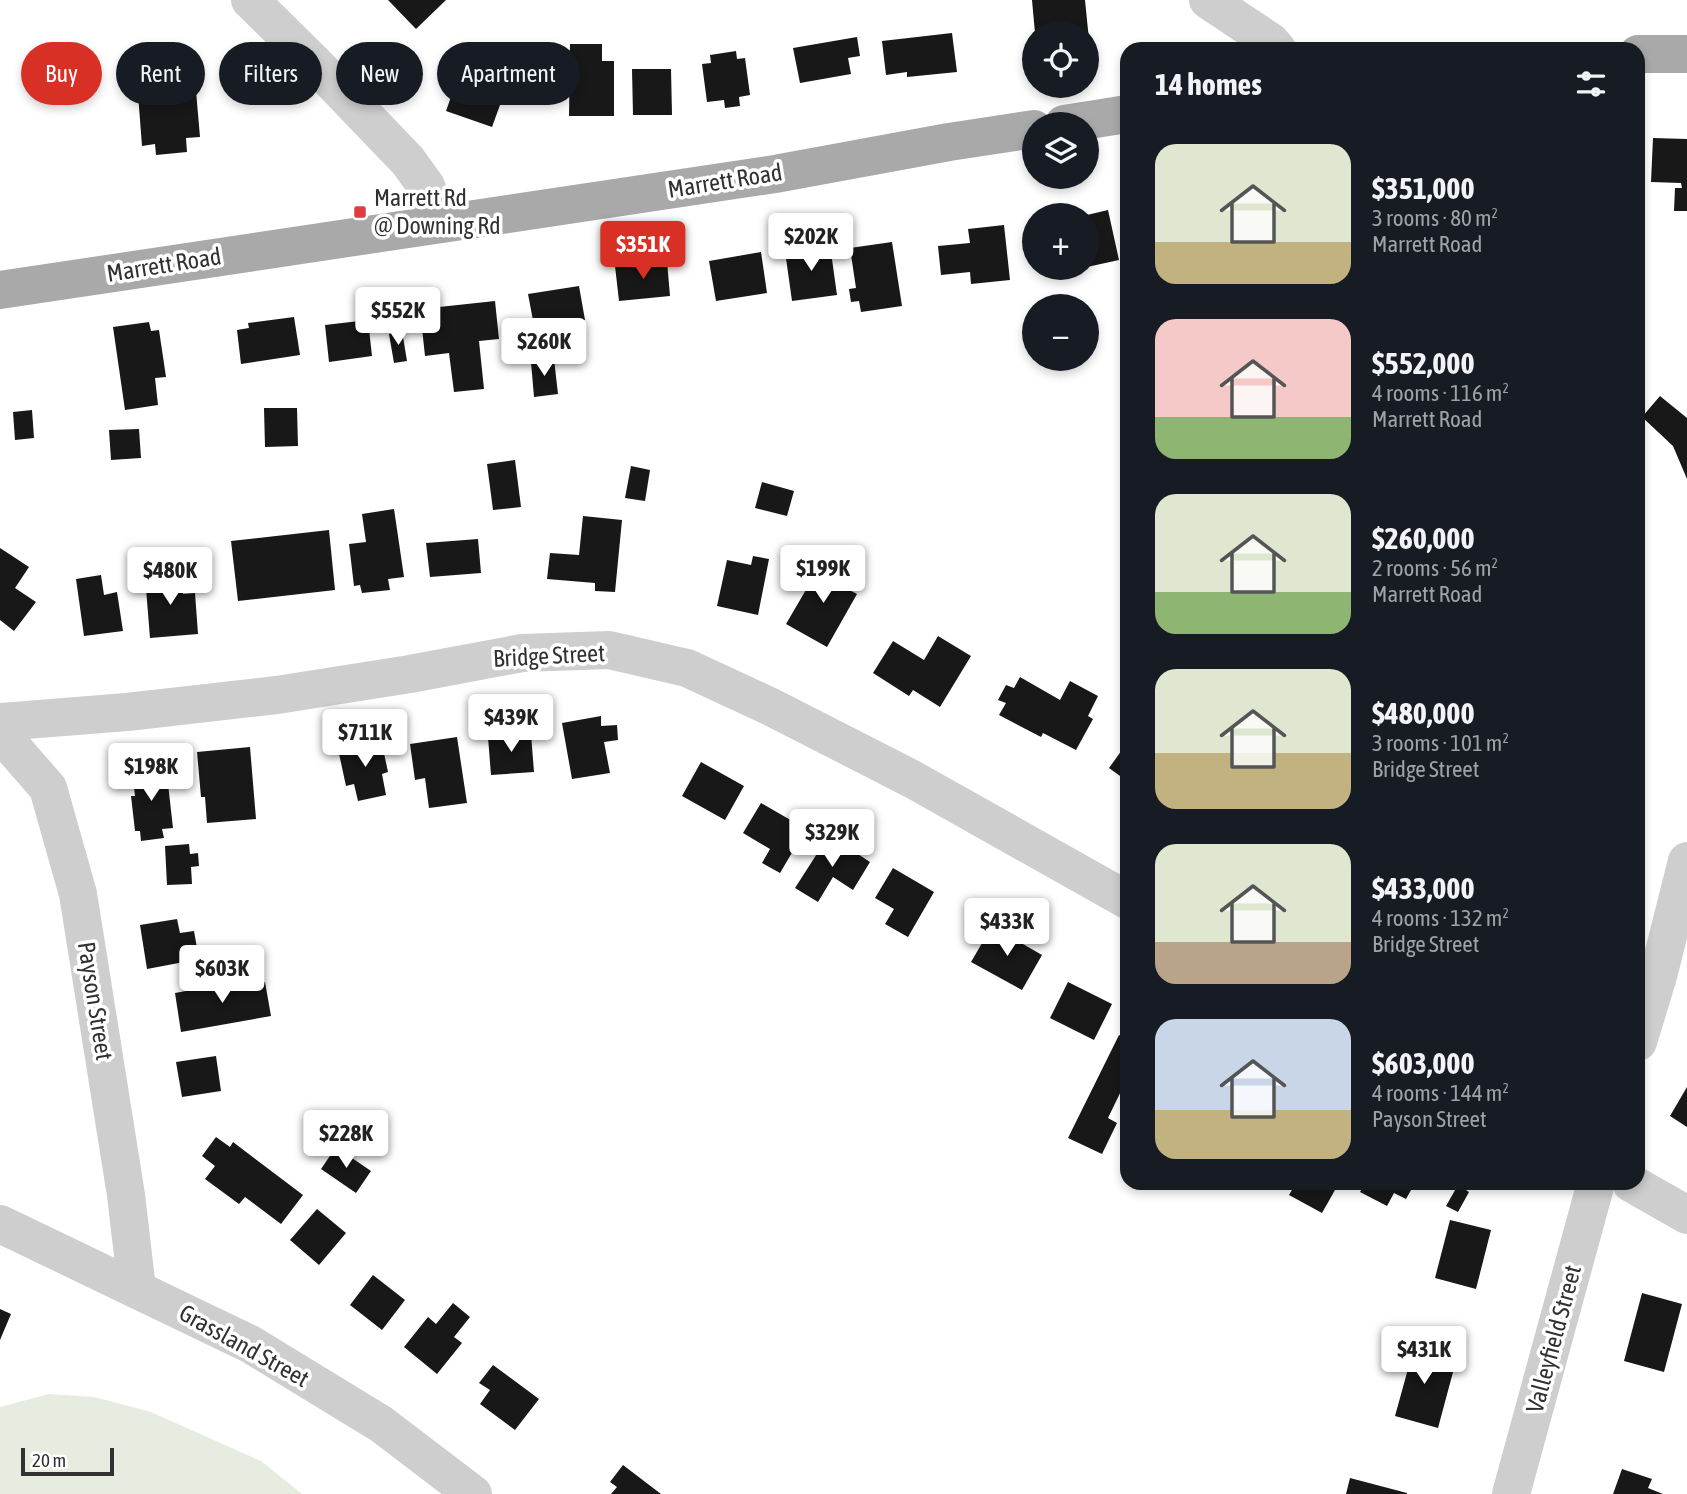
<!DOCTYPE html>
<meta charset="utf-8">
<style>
body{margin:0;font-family:"Asap Condensed",sans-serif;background:#242831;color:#f1f3f6;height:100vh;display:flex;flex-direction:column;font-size:26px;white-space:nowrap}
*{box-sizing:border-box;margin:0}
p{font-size:23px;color:#9ea1a6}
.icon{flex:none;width:38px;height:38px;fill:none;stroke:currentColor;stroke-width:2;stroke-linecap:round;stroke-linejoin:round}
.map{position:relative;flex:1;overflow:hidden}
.details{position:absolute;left:1120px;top:42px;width:525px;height:1148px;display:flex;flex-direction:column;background:#171b24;border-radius:21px;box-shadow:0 4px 10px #0003}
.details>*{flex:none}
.guide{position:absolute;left:21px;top:42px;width:665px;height:63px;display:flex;gap:14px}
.tools{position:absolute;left:1022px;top:21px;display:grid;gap:14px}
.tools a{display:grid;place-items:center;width:77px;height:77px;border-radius:50%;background:#171b24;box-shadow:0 4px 10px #0003;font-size:35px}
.scale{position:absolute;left:21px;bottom:18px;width:93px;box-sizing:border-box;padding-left:7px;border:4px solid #313131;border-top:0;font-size:19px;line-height:24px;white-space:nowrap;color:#313131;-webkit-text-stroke:5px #fff;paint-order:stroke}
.price{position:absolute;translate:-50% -60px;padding:0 16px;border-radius:7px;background:#fff;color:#222;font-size:23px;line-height:46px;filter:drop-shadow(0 2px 4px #0008)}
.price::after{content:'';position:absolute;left:50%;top:42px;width:21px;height:16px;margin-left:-10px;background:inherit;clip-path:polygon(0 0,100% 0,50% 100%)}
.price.selected{background:#d93025;color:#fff}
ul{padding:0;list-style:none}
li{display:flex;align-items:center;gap:21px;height:175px;padding:0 35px}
li span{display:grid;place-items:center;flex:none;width:196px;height:140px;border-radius:21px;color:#555}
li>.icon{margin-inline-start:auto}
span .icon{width:84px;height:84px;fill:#fffc;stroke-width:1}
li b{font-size:30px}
h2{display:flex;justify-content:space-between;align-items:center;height:84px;padding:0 35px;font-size:30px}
.pill{padding:0 24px;border-radius:32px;background:#171b24;box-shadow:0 4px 10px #0003;font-size:24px;line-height:63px}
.pill.selected{background:#d93025;color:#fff}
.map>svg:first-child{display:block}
.green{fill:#e6ede0}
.building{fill:#181818}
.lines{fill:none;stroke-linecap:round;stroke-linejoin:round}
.minor{stroke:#cecece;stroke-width:38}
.major{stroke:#a9a9a9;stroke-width:38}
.poi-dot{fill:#e03b41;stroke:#fff;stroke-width:2.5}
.labels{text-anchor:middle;stroke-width:7;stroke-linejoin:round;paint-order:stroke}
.street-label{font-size:24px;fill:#313131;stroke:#fff}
.poi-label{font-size:24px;fill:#313131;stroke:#fff;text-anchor:start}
</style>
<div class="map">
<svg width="1687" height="1494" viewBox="0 0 1687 1494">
<rect width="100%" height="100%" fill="#fff"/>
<!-- green -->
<path class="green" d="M 49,1394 L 94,1397 L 151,1412 L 261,1461 L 302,1494 L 0,1494 L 0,1407 Z"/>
<!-- building -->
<g class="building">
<path d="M 388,0 L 446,0 L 416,29 Z"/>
<path d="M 1032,0 L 1085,0 L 1089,40 L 1087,40 L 1087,33 L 1035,33 Z"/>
<path d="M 952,33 L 957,72 L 907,77 L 907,72 L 886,75 L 882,41 Z"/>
<path d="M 857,37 L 860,56 L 848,58 L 851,74 L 800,83 L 793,48 Z"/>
<path d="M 570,44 L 602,44 L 602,61 L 614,61 L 614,116 L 569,116 Z"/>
<path d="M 169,48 L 173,93 L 196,91 L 200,137 L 186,138 L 187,152 L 156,155 L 155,144 L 142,146 L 138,94 L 126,95 L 123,67 L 142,65 L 140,50 Z"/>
<path d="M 736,51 L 737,59 L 745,58 L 750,95 L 739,97 L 740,106 L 725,108 L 724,100 L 707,102 L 702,64 L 711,63 L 710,55 Z"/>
<path d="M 632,69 L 671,69 L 672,115 L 633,115 Z"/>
<path d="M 458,77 L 504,94 L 492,127 L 446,111 Z"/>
<path d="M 1653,138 L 1687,139 L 1687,211 L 1674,211 L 1675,188 L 1682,188 L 1681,183 L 1651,182 Z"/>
<path d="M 1108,210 L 1119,260 L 1087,267 L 1087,215 Z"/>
<path d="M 1004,225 L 1010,280 L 971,284 L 970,272 L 941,275 L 938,246 L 970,243 L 968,229 Z"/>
<path d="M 892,242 L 902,306 L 861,312 L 859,301 L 851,302 L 849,289 L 856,288 L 850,248 Z"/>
<path d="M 830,245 L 837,295 L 792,301 L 785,251 Z"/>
<path d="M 761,252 L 767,293 L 716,301 L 709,261 Z"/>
<path d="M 667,261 L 670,296 L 619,301 L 615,266 Z"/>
<path d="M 579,286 L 585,320 L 556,324 L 561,349 L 539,352 L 528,294 Z"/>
<path d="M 495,301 L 499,339 L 479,341 L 484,389 L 454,392 L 449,353 L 425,356 L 421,319 L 440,317 L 439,307 Z"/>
<path d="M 294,317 L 300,355 L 241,364 L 237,330 L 249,328 L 248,323 Z"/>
<path d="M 368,320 L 372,356 L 329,362 L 325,325 Z"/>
<path d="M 149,322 L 151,331 L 159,330 L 166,377 L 155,378 L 158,405 L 125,410 L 113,327 Z"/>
<path d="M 402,331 L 407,361 L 394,363 L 389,334 Z"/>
<path d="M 554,359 L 558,394 L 534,397 L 531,362 Z"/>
<path d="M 1660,396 L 1687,418 L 1687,479 L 1673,446 L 1642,417 Z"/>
<path d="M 264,408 L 297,408 L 298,446 L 265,447 Z"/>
<path d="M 32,410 L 34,438 L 15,440 L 13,412 Z"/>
<path d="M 139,429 L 141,458 L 111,460 L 109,430 Z"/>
<path d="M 515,460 L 521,507 L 493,510 L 487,464 Z"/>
<path d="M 631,466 L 650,470 L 645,501 L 625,498 Z"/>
<path d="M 762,482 L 794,491 L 787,516 L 755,508 Z"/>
<path d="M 394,509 L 404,577 L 388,579 L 390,590 L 362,593 L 360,585 L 354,586 L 349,544 L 366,542 L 362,514 Z"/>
<path d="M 583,516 L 622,520 L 615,592 L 595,591 L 595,583 L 547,579 L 550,553 L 579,555 Z"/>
<path d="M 329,530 L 335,590 L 238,601 L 231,541 Z"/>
<path d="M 478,539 L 481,573 L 430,577 L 426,543 Z"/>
<path d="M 0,548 L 29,567 L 15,588 L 36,602 L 14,631 L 0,620 Z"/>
<path d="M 753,556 L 769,559 L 758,615 L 717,606 L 727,560 L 751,565 Z"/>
<path d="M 824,559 L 847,572 L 840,585 L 857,594 L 827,647 L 786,624 Z"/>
<path d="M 181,572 L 183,594 L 195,593 L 198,634 L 150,638 L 145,576 Z"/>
<path d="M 101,575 L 104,595 L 117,592 L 123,631 L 84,636 L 76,579 Z"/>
<path d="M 938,636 L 971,656 L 940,707 L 913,690 L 909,696 L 873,673 L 893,641 L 924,660 Z"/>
<path d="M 1020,677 L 1060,700 L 1070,681 L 1098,696 L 1088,716 L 1093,719 L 1076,750 L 1043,733 L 1041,737 L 999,715 L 1006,703 L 998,700 L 1006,685 L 1014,688 Z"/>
<path d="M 601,716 L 601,726 L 617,725 L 618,740 L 604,742 L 610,773 L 572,779 L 562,723 Z"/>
<path d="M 531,734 L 534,772 L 491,775 L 488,737 Z"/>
<path d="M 457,737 L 467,803 L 429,808 L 425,778 L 415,780 L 410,744 Z"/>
<path d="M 381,739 L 388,772 L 382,774 L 386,795 L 358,801 L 354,784 L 346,786 L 338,749 Z"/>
<path d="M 1127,743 L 1127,781 L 1109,768 Z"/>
<path d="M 250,747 L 256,819 L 207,823 L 205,797 L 201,797 L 197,752 Z"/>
<path d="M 701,762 L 744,786 L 725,820 L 682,796 Z"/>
<path d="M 166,766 L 173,828 L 162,829 L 164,838 L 141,841 L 140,831 L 135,831 L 131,796 L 135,796 L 132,769 Z"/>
<path d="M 761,803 L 806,829 L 780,873 L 762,863 L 770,849 L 743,833 Z"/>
<path d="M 829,835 L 870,862 L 853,890 L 833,877 L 818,902 L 795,888 Z"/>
<path d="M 189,844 L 190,854 L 198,853 L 199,866 L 191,867 L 192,884 L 167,885 L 165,846 Z"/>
<path d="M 893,868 L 934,892 L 908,937 L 885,924 L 894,909 L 875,898 Z"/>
<path d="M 177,919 L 180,933 L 194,931 L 197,948 L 182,951 L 184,962 L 147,969 L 140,925 Z"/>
<path d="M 992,926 L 1042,955 L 1022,990 L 971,962 Z"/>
<path d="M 245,980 L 246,986 L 265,982 L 271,1016 L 181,1032 L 175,993 Z"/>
<path d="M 1068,982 L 1112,1004 L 1094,1040 L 1050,1018 Z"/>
<path d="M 1119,1035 L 1127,1039 L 1127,1089 L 1123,1087 L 1108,1118 L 1117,1123 L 1102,1154 L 1068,1138 Z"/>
<path d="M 216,1056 L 221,1091 L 182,1097 L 176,1062 Z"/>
<path d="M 1687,1087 L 1687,1127 L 1670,1116 Z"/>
<path d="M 347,1115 L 347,1132 L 323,1133 L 322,1116 Z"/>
<path d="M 216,1137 L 230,1147 L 233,1142 L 303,1195 L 281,1224 L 245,1197 L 239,1204 L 205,1179 L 215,1166 L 202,1156 Z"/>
<path d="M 336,1147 L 371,1171 L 356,1193 L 321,1169 Z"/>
<path d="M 1296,1183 L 1339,1183 L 1322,1213 L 1289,1195 Z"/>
<path d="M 1365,1183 L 1415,1183 L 1406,1199 L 1394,1193 L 1387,1206 L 1360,1192 Z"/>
<path d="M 1458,1185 L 1469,1192 L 1458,1212 L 1446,1206 Z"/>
<path d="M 317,1209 L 346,1233 L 319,1265 L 290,1240 Z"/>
<path d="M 1450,1220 L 1491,1230 L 1476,1289 L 1435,1278 Z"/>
<path d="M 373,1275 L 405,1300 L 382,1330 L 350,1305 Z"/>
<path d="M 1642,1293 L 1682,1304 L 1664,1372 L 1624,1361 Z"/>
<path d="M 453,1303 L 470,1317 L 454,1337 L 462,1343 L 437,1374 L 404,1347 L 428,1317 L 436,1324 Z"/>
<path d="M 0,1309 L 11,1314 L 0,1340 Z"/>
<path d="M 1400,1346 L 1456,1361 L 1438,1428 L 1395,1416 L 1408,1369 L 1395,1366 Z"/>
<path d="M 493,1365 L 539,1399 L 515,1430 L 480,1404 L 490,1390 L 479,1383 Z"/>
<path d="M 623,1465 L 661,1494 L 611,1494 L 617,1487 L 610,1482 Z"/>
<path d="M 1622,1469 L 1652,1479 L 1648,1488 L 1663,1494 L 1613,1494 Z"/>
<path d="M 1350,1478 L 1407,1493 L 1407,1494 L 1346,1494 Z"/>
</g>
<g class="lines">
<!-- minor -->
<g class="minor">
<path d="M 250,0 L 312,61 L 408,161 L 426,186 L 440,223"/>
<path d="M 1208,0 L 1271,42 L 1277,49"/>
<path d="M 0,722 L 127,712 L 277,695 L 410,674 L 522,653 L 609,650 L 687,668 L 769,706 L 912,779 L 1127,900"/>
<path d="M 0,733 L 48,788 L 78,894 L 126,1195 L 137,1289"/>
<path d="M 1638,1042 L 1658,976 L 1687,861"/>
<path d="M 1631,1183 L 1687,1215"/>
<path d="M 0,1224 L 250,1344 L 381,1424 L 473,1494"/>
<path d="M 1511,1494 L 1596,1183"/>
</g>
<!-- major -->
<g class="major">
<path d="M 1638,54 L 1687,54"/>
<path d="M 1064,124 L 1127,114"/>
<path d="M 0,290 L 775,174 L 949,142 L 1034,129"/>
</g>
</g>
<!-- markers -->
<rect class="poi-dot" x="353" y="205" width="14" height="14" rx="3.5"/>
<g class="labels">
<!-- street labels -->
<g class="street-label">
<text transform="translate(725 181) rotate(-9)" y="8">Marrett Road</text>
<text transform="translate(164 265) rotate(-9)" y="8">Marrett Road</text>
<text transform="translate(549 656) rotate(-3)" y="8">Bridge Street</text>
<text transform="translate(95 1001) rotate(81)" y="8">Payson Street</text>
<text transform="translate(1554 1339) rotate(-75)" y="8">Valleyfield Street</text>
<text transform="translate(244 1346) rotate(29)" y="8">Grassland Street</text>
</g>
<!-- poi labels -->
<g class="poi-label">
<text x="374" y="206">Marrett Rd<tspan x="374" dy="28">@ Downing Rd</tspan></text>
</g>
</g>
</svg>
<div class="tools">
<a><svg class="icon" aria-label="locate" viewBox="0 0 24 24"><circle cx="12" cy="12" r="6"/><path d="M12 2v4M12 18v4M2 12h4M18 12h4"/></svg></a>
<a><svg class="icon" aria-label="layers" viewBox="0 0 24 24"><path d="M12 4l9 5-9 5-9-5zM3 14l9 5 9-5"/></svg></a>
<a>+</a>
<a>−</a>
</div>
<div class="scale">20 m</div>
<b class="price" style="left:811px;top:273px">$202K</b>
<b class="price selected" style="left:643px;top:281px">$351K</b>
<b class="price" style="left:398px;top:347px">$552K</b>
<b class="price" style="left:544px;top:378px">$260K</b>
<b class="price" style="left:823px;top:605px">$199K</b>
<b class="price" style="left:170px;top:607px">$480K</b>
<b class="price" style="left:511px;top:754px">$439K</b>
<b class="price" style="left:365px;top:769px">$711K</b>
<b class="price" style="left:151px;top:803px">$198K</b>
<b class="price" style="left:832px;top:869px">$329K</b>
<b class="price" style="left:1007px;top:958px">$433K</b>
<b class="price" style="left:222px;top:1005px">$603K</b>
<b class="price" style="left:346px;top:1170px">$228K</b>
<b class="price" style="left:1424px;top:1386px">$431K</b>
<div class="guide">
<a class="pill selected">Buy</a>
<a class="pill">Rent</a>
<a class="pill">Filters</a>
<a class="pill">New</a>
<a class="pill">Apartment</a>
</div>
<section class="details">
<h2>14 homes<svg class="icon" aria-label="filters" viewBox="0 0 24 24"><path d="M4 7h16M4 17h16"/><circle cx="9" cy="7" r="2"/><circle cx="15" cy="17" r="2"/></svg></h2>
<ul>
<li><span style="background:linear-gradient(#dfe7d0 70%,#c2b280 0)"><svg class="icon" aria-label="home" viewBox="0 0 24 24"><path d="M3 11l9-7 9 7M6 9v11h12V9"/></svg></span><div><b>$351,000</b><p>3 rooms · 80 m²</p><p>Marrett Road</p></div></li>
<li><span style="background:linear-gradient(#f6c9c9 70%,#8fb573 0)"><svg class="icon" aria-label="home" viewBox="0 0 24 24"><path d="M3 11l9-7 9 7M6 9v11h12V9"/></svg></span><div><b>$552,000</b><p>4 rooms · 116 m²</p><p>Marrett Road</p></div></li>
<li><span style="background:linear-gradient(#dfe7d0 70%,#8fb573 0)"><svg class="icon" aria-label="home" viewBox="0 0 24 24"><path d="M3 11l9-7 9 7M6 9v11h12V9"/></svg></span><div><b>$260,000</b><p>2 rooms · 56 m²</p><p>Marrett Road</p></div></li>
<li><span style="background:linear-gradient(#dfe7d0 60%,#c2b280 0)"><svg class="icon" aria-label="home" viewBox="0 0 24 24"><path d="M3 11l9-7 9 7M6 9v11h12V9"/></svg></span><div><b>$480,000</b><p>3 rooms · 101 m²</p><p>Bridge Street</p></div></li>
<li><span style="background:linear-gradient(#dfe7d0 70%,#b9a48a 0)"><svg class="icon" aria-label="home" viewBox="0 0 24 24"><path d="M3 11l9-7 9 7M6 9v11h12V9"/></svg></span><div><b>$433,000</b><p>4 rooms · 132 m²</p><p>Bridge Street</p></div></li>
<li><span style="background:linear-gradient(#c9d6e8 65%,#c2b280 0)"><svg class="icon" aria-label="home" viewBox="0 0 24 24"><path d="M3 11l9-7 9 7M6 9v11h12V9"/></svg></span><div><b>$603,000</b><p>4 rooms · 144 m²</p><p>Payson Street</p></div></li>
</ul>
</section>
</div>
